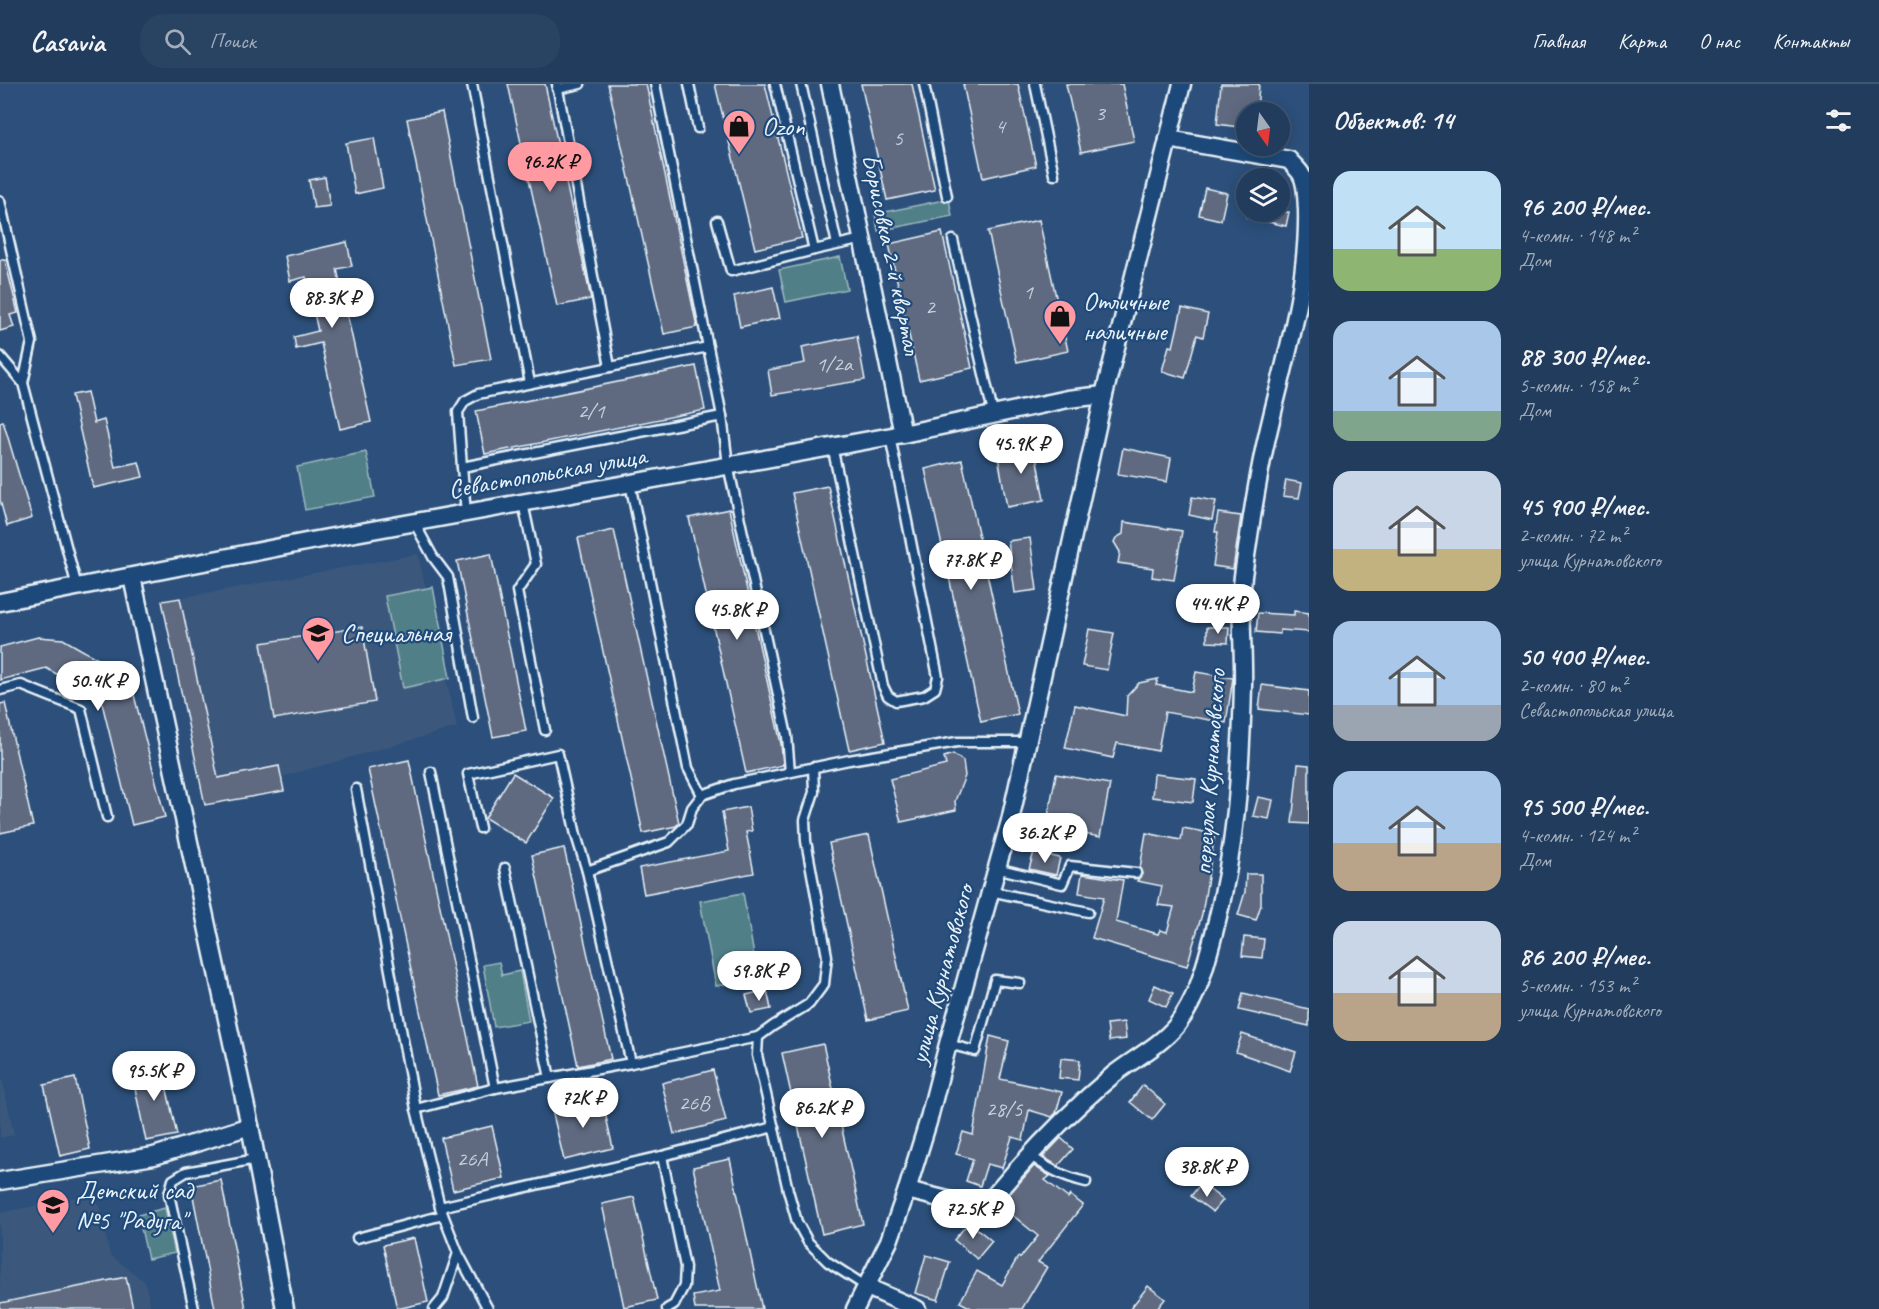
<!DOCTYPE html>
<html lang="ru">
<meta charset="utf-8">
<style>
body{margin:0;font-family:Caveat,sans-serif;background:#294362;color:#f1f3f6;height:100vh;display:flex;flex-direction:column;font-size:22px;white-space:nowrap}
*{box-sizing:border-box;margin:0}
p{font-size:20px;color:#a2adbb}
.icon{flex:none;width:33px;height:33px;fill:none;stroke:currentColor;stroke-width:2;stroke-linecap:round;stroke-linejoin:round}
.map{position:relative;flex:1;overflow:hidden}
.sheet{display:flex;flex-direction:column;background:#213c5c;width:570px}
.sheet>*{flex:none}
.needle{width:39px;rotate:166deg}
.fabs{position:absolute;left:1236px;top:18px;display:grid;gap:12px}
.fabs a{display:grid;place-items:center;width:54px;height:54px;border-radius:50%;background:#213c5c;box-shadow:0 3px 15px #0003,0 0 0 2px #3e5672;font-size:30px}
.price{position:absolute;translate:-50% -51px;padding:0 14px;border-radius:21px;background:#fff;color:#222;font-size:20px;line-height:39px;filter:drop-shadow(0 2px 3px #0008)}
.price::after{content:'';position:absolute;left:50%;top:36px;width:18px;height:14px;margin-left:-9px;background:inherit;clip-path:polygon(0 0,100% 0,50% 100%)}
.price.active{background:#ff9aa2;color:#111}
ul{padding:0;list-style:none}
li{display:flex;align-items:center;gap:18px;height:150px;padding:0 24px}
li span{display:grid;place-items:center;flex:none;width:168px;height:120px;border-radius:18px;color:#555}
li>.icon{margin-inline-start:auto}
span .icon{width:72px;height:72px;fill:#fffc;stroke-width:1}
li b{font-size:26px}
h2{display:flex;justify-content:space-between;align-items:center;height:72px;padding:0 24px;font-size:26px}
header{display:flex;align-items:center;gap:36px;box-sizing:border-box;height:84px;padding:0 30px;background:#213c5c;border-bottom:2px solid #3e5672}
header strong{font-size:28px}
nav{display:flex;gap:33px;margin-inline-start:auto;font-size:21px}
.search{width:420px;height:54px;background:#294362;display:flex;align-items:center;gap:15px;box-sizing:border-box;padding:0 21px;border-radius:24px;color:#a2adbb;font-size:22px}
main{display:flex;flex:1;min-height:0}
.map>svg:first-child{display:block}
.built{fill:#3b587c}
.green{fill:#517f88;stroke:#9cb8c0;stroke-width:1.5}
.building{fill:#5f6a80;stroke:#e8f1f8;stroke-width:1.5}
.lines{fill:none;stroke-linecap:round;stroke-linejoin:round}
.service-casing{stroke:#e8f1f8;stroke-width:13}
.minor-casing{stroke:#e8f1f8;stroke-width:21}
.service{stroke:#1f4a7a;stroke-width:8}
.minor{stroke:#1f4a7a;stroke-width:16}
.labels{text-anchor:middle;stroke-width:4.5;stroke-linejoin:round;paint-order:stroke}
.number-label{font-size:22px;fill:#c6cfda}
.poi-label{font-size:26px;fill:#e8f1f8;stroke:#1f4a7a;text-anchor:start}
.street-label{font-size:26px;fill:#e8f1f8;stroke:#1f4a7a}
</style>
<header>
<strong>Casavia</strong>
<div class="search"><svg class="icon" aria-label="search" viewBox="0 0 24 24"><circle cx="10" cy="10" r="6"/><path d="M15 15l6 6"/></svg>Поиск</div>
<nav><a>Главная</a><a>Карта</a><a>О нас</a><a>Контакты</a></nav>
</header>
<main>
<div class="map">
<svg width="1309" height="1225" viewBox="0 0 1309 1225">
<rect width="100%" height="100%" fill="#2c507b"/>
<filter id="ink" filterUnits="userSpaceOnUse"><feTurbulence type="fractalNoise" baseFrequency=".0167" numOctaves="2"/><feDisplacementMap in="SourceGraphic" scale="12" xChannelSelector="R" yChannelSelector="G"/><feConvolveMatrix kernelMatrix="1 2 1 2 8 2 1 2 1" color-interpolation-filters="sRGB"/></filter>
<g filter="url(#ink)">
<!-- built -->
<g class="built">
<path d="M 418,470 L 457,643 L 222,710 L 180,514 Z"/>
<path d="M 0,985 L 14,1051 L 0,1054 Z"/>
<path d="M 96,1109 L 110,1171 L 145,1198 L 151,1225 L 0,1225 L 0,1129 Z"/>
</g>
<!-- green -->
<g class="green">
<path d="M 949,115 L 952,132 L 878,147 L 875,130 Z"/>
<path d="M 840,173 L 847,205 L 786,218 L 779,186 Z"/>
<path d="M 366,368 L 375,413 L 305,426 L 297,383 Z"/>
<path d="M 433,503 L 450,594 L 403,604 L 385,512 Z"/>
<path d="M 743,809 L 758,894 L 716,902 L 700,817 Z"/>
<path d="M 499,878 L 502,891 L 520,887 L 529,937 L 494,943 L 483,881 Z"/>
<path d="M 165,1124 L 175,1169 L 148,1175 L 138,1131 Z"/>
</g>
<!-- building -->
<g class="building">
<path d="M 508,0 L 545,0 L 591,215 L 557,222 Z"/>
<path d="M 608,0 L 646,0 L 697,243 L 664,250 Z"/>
<path d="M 715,0 L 765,0 L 802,154 L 755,165 Z"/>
<path d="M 861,0 L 912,0 L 935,106 L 887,116 Z"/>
<path d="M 963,0 L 1018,0 L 1036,82 L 983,94 Z"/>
<path d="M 1066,0 L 1122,0 L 1134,57 L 1081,68 Z"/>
<path d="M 1221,0 L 1259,0 L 1257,28 L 1246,28 L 1246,44 L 1217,40 Z"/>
<path d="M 442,28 L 491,275 L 456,281 L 407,35 Z"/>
<path d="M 374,54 L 383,104 L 355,110 L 346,59 Z"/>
<path d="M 325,93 L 330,122 L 314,124 L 309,96 Z"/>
<path d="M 1205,104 L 1227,109 L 1221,136 L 1199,131 Z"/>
<path d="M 1247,128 L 1289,128 L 1286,142 L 1246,133 Z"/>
<path d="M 1039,136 L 1068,267 L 1017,278 L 988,147 Z"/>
<path d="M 942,148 L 972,284 L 919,296 L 889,160 Z"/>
<path d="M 347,158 L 352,182 L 337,185 L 371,338 L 340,345 L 321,259 L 296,265 L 294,253 L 318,247 L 306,193 L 290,197 L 285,172 Z"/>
<path d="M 0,176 L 5,176 L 18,229 L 10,231 L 14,243 L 0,247 Z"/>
<path d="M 773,203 L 780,234 L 740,243 L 734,212 Z"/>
<path d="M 1182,224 L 1208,230 L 1203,253 L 1197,251 L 1185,294 L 1162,287 L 1169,262 L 1173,263 Z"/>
<path d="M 857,252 L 865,296 L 772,311 L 768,286 L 805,279 L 802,263 Z"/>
<path d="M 696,282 L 705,326 L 485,370 L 476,327 Z"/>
<path d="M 87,308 L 94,339 L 104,336 L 115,383 L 139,378 L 143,393 L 93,404 L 72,311 Z"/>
<path d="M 3,337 L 32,434 L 7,442 L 0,416 L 0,338 Z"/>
<path d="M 1034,360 L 1044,416 L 1007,423 L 997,367 Z"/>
<path d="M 1123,364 L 1171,374 L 1167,398 L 1118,390 Z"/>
<path d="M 962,376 L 1018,630 L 981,638 L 925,385 Z"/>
<path d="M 1286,396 L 1302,399 L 1299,414 L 1283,412 Z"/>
<path d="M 828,402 L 885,658 L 849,666 L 792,409 Z"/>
<path d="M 1192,413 L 1216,417 L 1212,436 L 1189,431 Z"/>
<path d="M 729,425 L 781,660 L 783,681 L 746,689 L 689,434 Z"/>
<path d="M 1218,429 L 1241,432 L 1233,485 L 1213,482 L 1218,448 L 1215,448 Z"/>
<path d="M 1124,438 L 1182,447 L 1174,496 L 1152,493 L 1153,484 L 1118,479 L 1120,468 L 1114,458 L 1116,454 L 1123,450 Z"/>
<path d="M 614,446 L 679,739 L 676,742 L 643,749 L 578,454 Z"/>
<path d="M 1030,454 L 1037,506 L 1015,509 L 1008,457 Z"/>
<path d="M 491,470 L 526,647 L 493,653 L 457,477 Z"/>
<path d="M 1188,512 L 1203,514 L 1199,536 L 1185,534 Z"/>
<path d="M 180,514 L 218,694 L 279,682 L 284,707 L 205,721 L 162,517 Z"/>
<path d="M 1294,527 L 1309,529 L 1309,548 L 1280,546 L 1280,550 L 1256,548 L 1258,529 L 1294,531 Z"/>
<path d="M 362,543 L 375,618 L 274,635 L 261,559 Z"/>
<path d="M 1207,543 L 1229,543 L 1228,559 L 1207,558 Z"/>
<path d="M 1089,545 L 1114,549 L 1107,586 L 1082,582 Z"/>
<path d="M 38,553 L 63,555 L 117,586 L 133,607 L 165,733 L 132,741 L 101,615 L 46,584 L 0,596 L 0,563 Z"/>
<path d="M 1196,588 L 1233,594 L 1226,639 L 1165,628 L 1158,667 L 1117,659 L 1113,674 L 1065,664 L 1075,621 L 1126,632 L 1127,612 L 1139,599 L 1158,595 L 1156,601 L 1192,608 Z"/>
<path d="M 1262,601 L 1309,607 L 1309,631 L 1259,625 Z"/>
<path d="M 5,619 L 33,742 L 0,749 L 0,620 Z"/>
<path d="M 953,670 L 963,677 L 965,692 L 955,717 L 956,726 L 901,738 L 890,695 L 946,681 L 944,673 Z"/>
<path d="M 409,676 L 478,1002 L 438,1011 L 368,685 Z"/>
<path d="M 1298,680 L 1309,681 L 1309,740 L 1292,739 Z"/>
<path d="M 513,689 L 554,714 L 526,759 L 485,734 Z"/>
<path d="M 1056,690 L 1110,700 L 1100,753 L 1046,743 Z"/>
<path d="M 1154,690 L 1196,695 L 1193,718 L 1152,713 Z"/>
<path d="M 1258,713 L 1273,716 L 1269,735 L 1253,732 Z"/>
<path d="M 748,723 L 752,747 L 746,748 L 754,789 L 644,810 L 639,784 L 729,767 L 722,728 Z"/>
<path d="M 1183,744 L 1215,750 L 1202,830 L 1187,882 L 1092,854 L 1104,813 L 1079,809 L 1082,790 L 1123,796 L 1116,838 L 1158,850 L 1160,846 L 1167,848 L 1174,823 L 1158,821 L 1162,802 L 1137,797 L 1142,790 L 1140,784 L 1146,749 L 1181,756 Z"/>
<path d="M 869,751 L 908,927 L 868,936 L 829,759 Z"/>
<path d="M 564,764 L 611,975 L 578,982 L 532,771 Z"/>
<path d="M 1034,768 L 1060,774 L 1056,791 L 1029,785 Z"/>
<path d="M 1246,790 L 1261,790 L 1261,821 L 1256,836 L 1238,831 L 1245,808 Z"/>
<path d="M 1244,853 L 1264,855 L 1262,874 L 1242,872 Z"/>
<path d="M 1155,901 L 1173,909 L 1166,923 L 1149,915 Z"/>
<path d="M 767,906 L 771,925 L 751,929 L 746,911 Z"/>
<path d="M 1243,909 L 1309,925 L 1309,942 L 1239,926 Z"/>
<path d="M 1124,938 L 1126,955 L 1109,957 L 1107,940 Z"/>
<path d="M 1242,950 L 1296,968 L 1290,987 L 1236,968 Z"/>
<path d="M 990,952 L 1009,957 L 1000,995 L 1062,1008 L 1056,1029 L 1052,1033 L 1029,1026 L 1023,1056 L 1012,1053 L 1002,1084 L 987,1080 L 980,1102 L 966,1097 L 973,1075 L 956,1070 L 963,1048 L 973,1051 Z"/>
<path d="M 823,960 L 863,1140 L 822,1150 L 782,969 Z"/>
<path d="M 1061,974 L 1080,976 L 1078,996 L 1059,994 Z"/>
<path d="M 161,979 L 177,1051 L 146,1057 L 131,985 Z"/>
<path d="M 713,986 L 726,1037 L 674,1050 L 662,999 Z"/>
<path d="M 75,994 L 90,1065 L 60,1072 L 44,1001 Z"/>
<path d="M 1143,1001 L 1165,1020 L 1152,1036 L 1130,1018 Z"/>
<path d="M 602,1015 L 613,1064 L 564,1076 L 552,1026 Z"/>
<path d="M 492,1042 L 504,1094 L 453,1106 L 441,1054 Z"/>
<path d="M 1061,1054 L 1073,1065 L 1058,1082 L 1043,1073 Z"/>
<path d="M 730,1075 L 762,1225 L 695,1225 L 693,1212 L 720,1207 L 693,1083 Z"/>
<path d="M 1034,1082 L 1050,1092 L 1045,1096 L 1068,1114 L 1070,1111 L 1083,1121 L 1038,1178 L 1047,1183 L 1022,1225 L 973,1225 L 960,1218 L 977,1187 L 1002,1201 L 1018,1173 L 1020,1174 L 1038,1152 L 1000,1121 Z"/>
<path d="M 221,1096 L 246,1225 L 215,1225 L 191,1102 Z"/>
<path d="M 1201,1099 L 1223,1116 L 1213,1128 L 1191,1112 Z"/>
<path d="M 634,1113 L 657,1216 L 624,1223 L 602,1120 Z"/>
<path d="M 969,1138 L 992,1157 L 977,1175 L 954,1156 Z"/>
<path d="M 414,1154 L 428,1218 L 397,1225 L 383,1161 Z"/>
<path d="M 926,1171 L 950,1178 L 938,1216 L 915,1209 Z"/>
<path d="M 126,1193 L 133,1225 L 0,1225 L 0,1219 Z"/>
<path d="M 1148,1202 L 1165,1215 L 1157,1225 L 1130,1225 Z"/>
</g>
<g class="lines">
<defs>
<g id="service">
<path d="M 472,0 L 530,299"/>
<path d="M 557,0 L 610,283"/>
<path d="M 655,0 L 708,263"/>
<path d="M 689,0 L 698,44"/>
<path d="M 775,0 L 814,166 L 863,155"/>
<path d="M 801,0 L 837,160"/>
<path d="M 924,0 L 947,112"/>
<path d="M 1035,0 L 1054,91"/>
<path d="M 557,5 L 580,0"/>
<path d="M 0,117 L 32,258 L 23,299"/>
<path d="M 717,137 L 731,187 L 814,166"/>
<path d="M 953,156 L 993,329"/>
<path d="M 0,272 L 23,299 L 77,503"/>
<path d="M 832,362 L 883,602 L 888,612 L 896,617 L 924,612 L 935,605 L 938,593 L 890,352"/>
<path d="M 462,383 L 458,328 L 465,317 L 478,310 L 708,263 L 722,332"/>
<path d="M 630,399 L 688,684 L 702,711"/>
<path d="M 523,419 L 536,480 L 517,507 L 545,646"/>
<path d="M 466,429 L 462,383 L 722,332 L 728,381 L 787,652 L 790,688"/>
<path d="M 414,438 L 433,473 L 448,493 L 473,634"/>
<path d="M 0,606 L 21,601 L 81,625 L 107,733"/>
<path d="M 356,705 L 416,1025 L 440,1123 L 458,1169 L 488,1225"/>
<path d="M 480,744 L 468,690 L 558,670 L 576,751 L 587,787 L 631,979 L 495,1004"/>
<path d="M 505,784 L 550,994"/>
<path d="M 996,784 L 1062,800 L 1070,782 L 1136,789"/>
<path d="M 587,787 L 669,758 L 687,740 L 692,724 L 702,711 L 734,700 L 849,676 L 957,658 L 1028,658"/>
<path d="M 990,807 L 1088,828"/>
<path d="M 758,953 L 757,971 L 788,1106 L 797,1138 L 808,1158 L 828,1178 L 867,1203"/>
<path d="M 948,960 L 975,967 L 995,896 L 1020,899"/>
<path d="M 631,979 L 758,953 L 773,942 L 809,920 L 824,900 L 827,872 L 806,757 L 805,736 L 814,708 L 813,683"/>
<path d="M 416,1025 L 495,1004 L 431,688"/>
<path d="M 1029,1070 C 1047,1085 1064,1093 1086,1098"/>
<path d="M 662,1072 L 685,1183 L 684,1202 L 674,1221 L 667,1225"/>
<path d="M 440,1123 L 662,1072 L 774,1043"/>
<path d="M 357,1154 L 443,1131"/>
<path d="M 194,1225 L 169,1110 L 173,1096 L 186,1088 L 256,1075"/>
<path d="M 434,1225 L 443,1214 L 458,1169"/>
</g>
<g id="minor">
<path d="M 830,0 L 903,350"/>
<path d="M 132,493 L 250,1042 L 285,1225"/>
<path d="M 0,518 L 311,457 L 903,350 L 1068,315 L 1104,311"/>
<path d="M 0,1097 L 154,1072 L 250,1042"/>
<path d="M 907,1106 L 968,1121 L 983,1120 L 995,1111 C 1031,1068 1069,1028 1113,991 C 1133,975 1160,962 1177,941 C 1198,914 1205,882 1214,849 C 1236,765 1241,688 1243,601 C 1244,565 1239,529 1243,492 C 1250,446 1256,399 1267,353 C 1284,278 1309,203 1307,125 C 1306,114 1307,100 1301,90 C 1298,85 1292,80 1289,76 L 1168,55"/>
<path d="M 867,1203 L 917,1225"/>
<path d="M 855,1225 L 889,1157 L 907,1106 L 928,1038 L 948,960 L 1010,737 L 1104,311 L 1182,0"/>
</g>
</defs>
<!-- service casing -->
<use href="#service" class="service-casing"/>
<!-- minor casing -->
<use href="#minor" class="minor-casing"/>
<!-- service -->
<use href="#service" class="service"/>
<!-- minor -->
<use href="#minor" class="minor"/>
</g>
</g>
<!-- icons -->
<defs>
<symbol id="shop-pin" viewBox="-11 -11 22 30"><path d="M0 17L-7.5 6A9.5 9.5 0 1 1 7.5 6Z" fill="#ff9aa2" stroke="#1f4a7a"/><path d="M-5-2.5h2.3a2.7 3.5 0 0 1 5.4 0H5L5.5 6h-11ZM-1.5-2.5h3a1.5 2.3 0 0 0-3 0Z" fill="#111"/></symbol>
<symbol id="school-pin" viewBox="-11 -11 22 30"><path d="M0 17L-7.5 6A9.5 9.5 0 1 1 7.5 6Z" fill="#ff9aa2" stroke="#1f4a7a"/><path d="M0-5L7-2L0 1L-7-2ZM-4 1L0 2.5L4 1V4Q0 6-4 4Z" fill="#111"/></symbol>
</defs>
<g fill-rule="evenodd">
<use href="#shop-pin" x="720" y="23" width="38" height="52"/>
<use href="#shop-pin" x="1041" y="213" width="38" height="52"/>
<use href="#school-pin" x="299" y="530" width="38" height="52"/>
<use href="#school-pin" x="34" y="1102" width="38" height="52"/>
</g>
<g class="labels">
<!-- number labels -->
<g class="number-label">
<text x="1100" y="36">3</text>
<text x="1000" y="49">4</text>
<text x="898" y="61">5</text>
<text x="1028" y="215">1</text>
<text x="930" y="230">2</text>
<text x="834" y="287">1/2а</text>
<text x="591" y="334">2/1</text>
<text x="694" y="1026">26В</text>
<text x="1004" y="1032">28/5</text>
<text x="472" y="1082">26А</text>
</g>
<!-- poi labels -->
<g class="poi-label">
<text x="762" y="51">Ozon</text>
<text x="1083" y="226">Отличные<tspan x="1083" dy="30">наличные</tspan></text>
<text x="341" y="558">Специальная</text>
<text x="76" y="1115">Детский сад<tspan x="76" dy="30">№5 "Радуга"</tspan></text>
</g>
<!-- street labels -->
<g class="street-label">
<text transform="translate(892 170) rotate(78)" y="9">Борисовка 2-й квартал</text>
<text transform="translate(547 388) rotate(-10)" y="9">Севастопольская улица</text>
<text transform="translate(1209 688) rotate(-86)" y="9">переулок Курнатовского</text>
<text transform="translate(941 890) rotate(-75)" y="9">улица Курнатовского</text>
</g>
</g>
</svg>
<div class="fabs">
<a><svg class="needle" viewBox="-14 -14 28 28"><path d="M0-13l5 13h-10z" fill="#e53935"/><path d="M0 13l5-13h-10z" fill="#a2adbb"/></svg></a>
<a><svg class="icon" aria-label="layers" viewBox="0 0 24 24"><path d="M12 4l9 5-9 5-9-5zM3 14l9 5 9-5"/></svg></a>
</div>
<b class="price active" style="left:550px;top:109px">96.2K ₽</b>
<b class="price" style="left:332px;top:245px">88.3K ₽</b>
<b class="price" style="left:1021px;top:391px">45.9K ₽</b>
<b class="price" style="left:971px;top:507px">77.8K ₽</b>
<b class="price" style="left:1218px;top:551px">44.4K ₽</b>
<b class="price" style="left:737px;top:557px">45.8K ₽</b>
<b class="price" style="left:98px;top:628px">50.4K ₽</b>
<b class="price" style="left:1045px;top:780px">36.2K ₽</b>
<b class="price" style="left:759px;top:918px">59.8K ₽</b>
<b class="price" style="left:154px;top:1018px">95.5K ₽</b>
<b class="price" style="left:583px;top:1045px">72K ₽</b>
<b class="price" style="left:822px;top:1055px">86.2K ₽</b>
<b class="price" style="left:1207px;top:1114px">38.8K ₽</b>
<b class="price" style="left:973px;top:1156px">72.5K ₽</b>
</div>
<section class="sheet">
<h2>Объектов: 14<svg class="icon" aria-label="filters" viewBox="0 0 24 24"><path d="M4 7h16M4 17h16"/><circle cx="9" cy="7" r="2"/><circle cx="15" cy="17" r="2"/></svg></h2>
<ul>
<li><span style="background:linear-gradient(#bfe0f5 65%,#8fb573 0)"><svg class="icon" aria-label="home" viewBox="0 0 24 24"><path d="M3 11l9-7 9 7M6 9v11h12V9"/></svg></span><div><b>96 200 ₽/мес.</b><p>4-комн. · 148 m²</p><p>Дом</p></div></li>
<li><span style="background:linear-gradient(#a9c7e8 75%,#7fa58c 0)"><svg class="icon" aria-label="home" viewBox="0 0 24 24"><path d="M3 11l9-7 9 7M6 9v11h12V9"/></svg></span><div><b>88 300 ₽/мес.</b><p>5-комн. · 158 m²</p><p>Дом</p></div></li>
<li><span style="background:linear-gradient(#c9d6e8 65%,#c2b280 0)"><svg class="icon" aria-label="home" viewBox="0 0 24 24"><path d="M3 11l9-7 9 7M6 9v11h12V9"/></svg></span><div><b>45 900 ₽/мес.</b><p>2-комн. · 72 m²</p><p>улица Курнатовского</p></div></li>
<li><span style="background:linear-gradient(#a9c7e8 70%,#9aa5b1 0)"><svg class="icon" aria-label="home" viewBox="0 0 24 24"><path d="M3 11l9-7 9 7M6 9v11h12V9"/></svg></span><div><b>50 400 ₽/мес.</b><p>2-комн. · 80 m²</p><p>Севастопольская улица</p></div></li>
<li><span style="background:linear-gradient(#a9c7e8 60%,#b9a48a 0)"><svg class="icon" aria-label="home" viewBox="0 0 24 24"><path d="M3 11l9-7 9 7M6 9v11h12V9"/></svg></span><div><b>95 500 ₽/мес.</b><p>4-комн. · 124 m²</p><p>Дом</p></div></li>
<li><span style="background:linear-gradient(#c9d6e8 60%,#b9a48a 0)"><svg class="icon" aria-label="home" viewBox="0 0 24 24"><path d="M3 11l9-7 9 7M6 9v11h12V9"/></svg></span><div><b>86 200 ₽/мес.</b><p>5-комн. · 153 m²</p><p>улица Курнатовского</p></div></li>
</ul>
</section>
</main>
